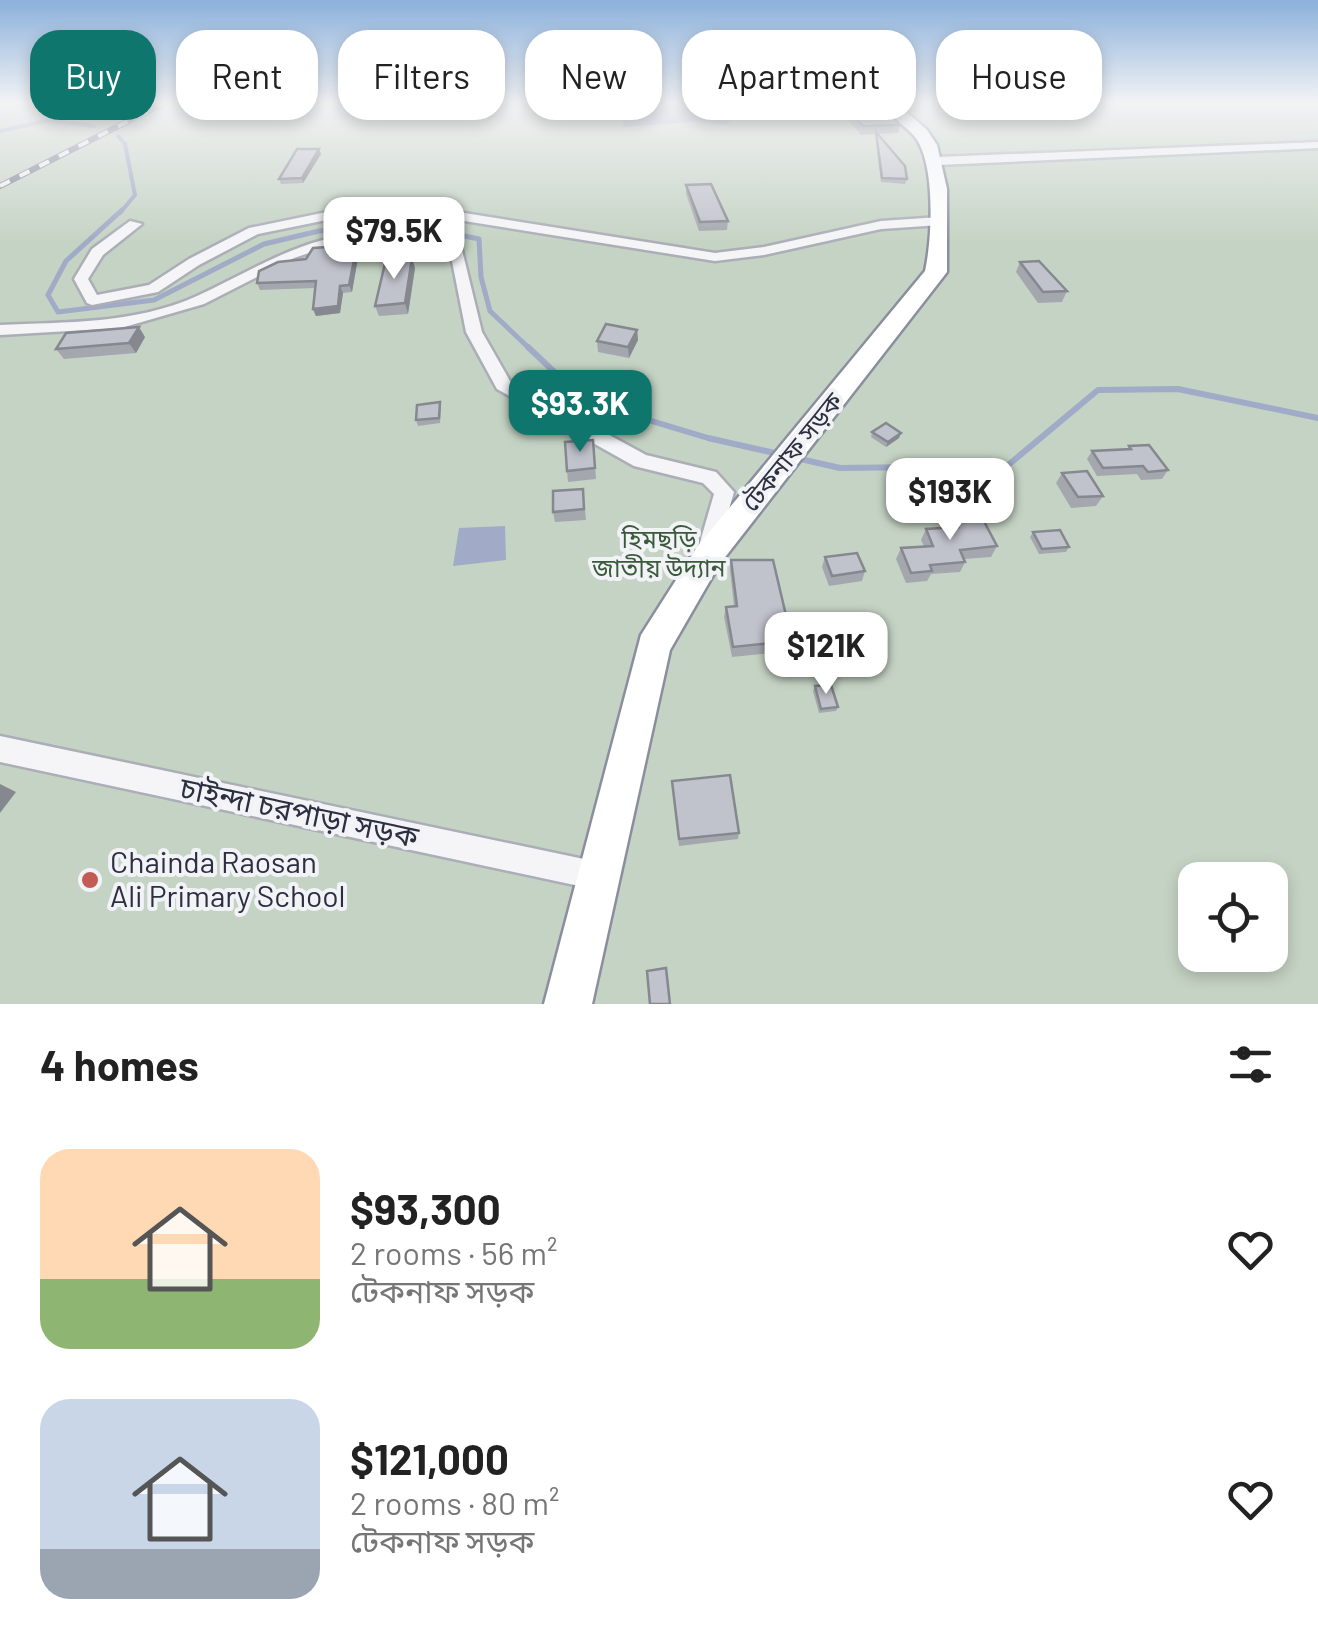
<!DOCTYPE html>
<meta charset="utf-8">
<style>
body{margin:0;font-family:Barlow,"Noto Sans Bengali",sans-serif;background:#f2f2f2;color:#222;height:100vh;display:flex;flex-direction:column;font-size:38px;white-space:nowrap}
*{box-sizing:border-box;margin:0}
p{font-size:32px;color:#767676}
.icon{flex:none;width:55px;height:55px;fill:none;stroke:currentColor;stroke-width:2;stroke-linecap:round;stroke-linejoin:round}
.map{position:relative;height:1004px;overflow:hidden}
.details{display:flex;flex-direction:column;background:#fff;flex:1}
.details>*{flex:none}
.banner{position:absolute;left:30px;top:30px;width:1260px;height:90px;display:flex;gap:20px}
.controls{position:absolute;left:1178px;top:862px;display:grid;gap:20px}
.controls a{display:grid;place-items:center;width:110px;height:110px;border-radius:20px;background:#fff;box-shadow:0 5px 15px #0003;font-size:50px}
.price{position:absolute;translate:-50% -85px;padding:0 22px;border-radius:20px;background:#fff;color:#222;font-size:32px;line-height:65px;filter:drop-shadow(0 2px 5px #0008)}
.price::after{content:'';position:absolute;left:50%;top:60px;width:30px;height:22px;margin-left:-15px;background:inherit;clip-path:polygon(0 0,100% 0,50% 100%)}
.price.active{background:#0f766e;color:#fff}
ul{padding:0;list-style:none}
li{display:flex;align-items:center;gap:30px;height:250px;padding:0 40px}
li span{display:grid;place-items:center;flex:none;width:280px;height:200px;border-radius:30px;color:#555}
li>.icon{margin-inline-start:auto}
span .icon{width:120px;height:120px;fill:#fffc;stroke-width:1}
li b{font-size:42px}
h2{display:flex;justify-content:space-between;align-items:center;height:120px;padding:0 40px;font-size:42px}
.chip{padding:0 35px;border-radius:30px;background:#fff;box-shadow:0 5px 15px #0003;font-size:35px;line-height:90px}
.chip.active{background:#0f766e;color:#fff}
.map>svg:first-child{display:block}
.green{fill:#c5d3c4;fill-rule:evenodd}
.water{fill:#a1aac6}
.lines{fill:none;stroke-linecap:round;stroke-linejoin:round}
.stream-far2{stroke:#a1aac6;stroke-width:4}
.stream-far1{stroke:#a1aac6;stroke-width:5}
.stream{stroke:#a1aac6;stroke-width:6}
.minor-casing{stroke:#abaeb6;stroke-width:5}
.highway-casing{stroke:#8b8e9f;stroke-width:5}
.minor{fill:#f5f5f8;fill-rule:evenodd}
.highway{fill:#fff;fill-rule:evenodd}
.rail-casing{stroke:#7d8092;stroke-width:6}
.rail{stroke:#f2f3f7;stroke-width:4;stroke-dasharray:11;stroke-linecap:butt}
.wall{fill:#a5a7af}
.shaded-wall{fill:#86888f}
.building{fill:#c0c2cc;stroke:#86888f;stroke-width:2.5}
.poi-dot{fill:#c35b53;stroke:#f2f3f7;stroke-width:4}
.labels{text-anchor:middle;stroke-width:8;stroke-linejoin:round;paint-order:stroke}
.street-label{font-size:25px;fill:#2c2f40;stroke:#f2f3f7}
.park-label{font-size:25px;fill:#3a5a3b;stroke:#f2f3f7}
.near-street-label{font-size:30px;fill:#2c2f40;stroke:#f2f3f7}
.near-poi-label{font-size:30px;fill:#2c2f40;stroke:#f2f3f7;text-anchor:start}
</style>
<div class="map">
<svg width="1318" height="1004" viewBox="0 0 1318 1004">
<rect width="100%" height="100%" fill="#e2e4e9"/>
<!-- green -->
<path class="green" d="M 0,102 L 1318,102 L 1318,1004 L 0,1004 ZM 1195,880 L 1270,880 L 1270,955 L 1195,955 Z"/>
<!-- water -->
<g class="water">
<path d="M 552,102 L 709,102 L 731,119 L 727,125 L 702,121 L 623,127 L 624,118 L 607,114 L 604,107 L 553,106 Z"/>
<path d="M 505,526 L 506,560 L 453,566 L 459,528 Z"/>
</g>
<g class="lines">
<!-- stream-far2 -->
<g class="stream-far2">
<path d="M 0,131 L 50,120 L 94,126"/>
<path d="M 118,136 L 125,144 L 135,195 L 120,213"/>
</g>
<!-- stream-far1 -->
<path class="stream-far1" d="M 122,210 L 66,261 L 48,295 L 58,312 L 154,300 L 264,244 L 319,231 L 402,223 L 479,239 L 481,277 L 490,311 L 531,350"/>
<!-- stream -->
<g class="stream">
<path d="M 528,347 L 585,401 L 708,438 L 779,454"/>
<path d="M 796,458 L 840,468 L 1007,466 L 1098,390 L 1178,389 L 1318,418"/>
</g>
<defs>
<g id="minor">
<path d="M 1318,142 L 1318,148 L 938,165 L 932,161 L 938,157 Z"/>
<path d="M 356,206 L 433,208 L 715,253 L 764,247 L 881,221 L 940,217 L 947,221 L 940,225 L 881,229 L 764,255 L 715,261 L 433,216 L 356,214 L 258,234 L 199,265 L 158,292 L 92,305 L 87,303 L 74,279 L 92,249 L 130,221 L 142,224 L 103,255 L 88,279 L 97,295 L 149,285 L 189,259 L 249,228 Z"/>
<path d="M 323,240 L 400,241 L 462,250 L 482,332 L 510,381 L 646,455 L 716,472 L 734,492 L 716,555 L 702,555 L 698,549 L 714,494 L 703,483 L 634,466 L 497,389 L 466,332 L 451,256 L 400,249 L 324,248 L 294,258 L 204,304 L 121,328 L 0,335 L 0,325 C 66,322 135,324 197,296 C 239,277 278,252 323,240 Z"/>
<path d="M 0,736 L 598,862 L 608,866 L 612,876 L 608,886 L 598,890 L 0,762 Z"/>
</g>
<path id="highway" d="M 871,102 L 891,102 L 903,109 L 927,130 L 937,145 L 947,189 L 947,272 L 719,565 L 670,650 L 592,1004 L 544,1004 L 641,635 L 697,547 L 925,271 C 932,239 936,164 915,137 C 903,122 885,115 871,102 Z"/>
</defs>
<!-- minor casing -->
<use href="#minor" class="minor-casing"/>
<!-- highway casing -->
<use href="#highway" class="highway-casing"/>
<!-- minor -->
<use href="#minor" class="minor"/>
<!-- highway -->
<use href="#highway" class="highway"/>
<defs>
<path id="rail" d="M 0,186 L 166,102"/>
</defs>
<!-- rail casing -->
<use href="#rail" class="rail-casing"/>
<!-- rail -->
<use href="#rail" class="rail"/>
</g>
<!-- wall -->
<g class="wall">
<path d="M 849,111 L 900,125 L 898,133 L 878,134 L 907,179 L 905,184 L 881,182 L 875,134 L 861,135 L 847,119 Z"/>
<path d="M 319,149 L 321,154 L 303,183 L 281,184 L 279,179 Z"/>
<path d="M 686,185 L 728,221 L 727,230 L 699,231 L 686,194 Z"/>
<path d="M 357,245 L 359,252 L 352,292 L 343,293 L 340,313 L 316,316 L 313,309 L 315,288 L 260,290 L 257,283 L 306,259 Z"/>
<path d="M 1020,262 L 1067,291 L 1062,302 L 1038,303 L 1016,272 Z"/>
<path d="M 415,268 L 408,314 L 379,316 L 375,306 Z"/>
<path d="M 637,330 L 638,340 L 629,358 L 598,352 L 597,341 Z"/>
<path d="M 145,337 L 136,353 L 64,359 L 56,349 Z"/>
<path d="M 440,402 L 441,408 L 440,423 L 418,426 L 416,420 Z"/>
<path d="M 872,432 L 899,438 L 886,447 L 871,437 Z"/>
<path d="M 593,440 L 596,479 L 568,482 L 567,471 Z"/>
<path d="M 1129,446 L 1168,470 L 1162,479 L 1141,480 L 1137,474 L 1097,476 L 1087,459 L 1092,451 L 1127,449 Z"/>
<path d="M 1062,473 L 1103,496 L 1096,506 L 1071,508 L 1056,483 Z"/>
<path d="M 583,489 L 586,520 L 555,522 L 553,512 Z"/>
<path d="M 951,513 L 997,546 L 991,557 L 964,559 L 965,562 L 960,572 L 931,574 L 927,581 L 906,583 L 896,559 L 901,548 L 924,546 L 921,540 L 926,529 L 948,528 L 946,523 Z"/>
<path d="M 1033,532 L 1069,547 L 1066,552 L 1039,554 L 1030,537 Z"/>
<path d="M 825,557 L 865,571 L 862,581 L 829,586 L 822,567 Z"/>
<path d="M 731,560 L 792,641 L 789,651 L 732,657 L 724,617 L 726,607 L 734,606 L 730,570 Z"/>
<path d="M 815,686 L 838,707 L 836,711 L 819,713 L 813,691 Z"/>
<path d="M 672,781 L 739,833 L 738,839 L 679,846 Z"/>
</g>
<!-- shaded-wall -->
<g class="shaded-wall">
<path d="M 319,149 L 321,154 L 303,183 L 302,178 Z"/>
<path d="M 357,245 L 359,252 L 352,292 L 349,285 Z"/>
<path d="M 412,258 L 415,268 L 408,314 L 405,303 Z"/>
<path d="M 340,286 L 343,293 L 340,313 L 316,316 L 313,309 Z"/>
<path d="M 139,327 L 145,337 L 136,353 L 129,343 Z"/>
<path d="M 637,330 L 638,340 L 629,358 L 628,347 Z"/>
<path d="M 901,433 L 899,438 L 886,447 L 888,442 Z"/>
<path d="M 0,784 L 16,792 L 0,813 Z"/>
</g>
<!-- building -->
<g class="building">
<path d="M 885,108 L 900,125 L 863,126 L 849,111 Z"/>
<path d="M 876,132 L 905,166 L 907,179 L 882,178 Z"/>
<path d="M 297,149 L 319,149 L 302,178 L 279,179 Z"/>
<path d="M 711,184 L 728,221 L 700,222 L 686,185 Z"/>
<path d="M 357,245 L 349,285 L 340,286 L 338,306 L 313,309 L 316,281 L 257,283 L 259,271 L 278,262 L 306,259 L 313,248 Z"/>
<path d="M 412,258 L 405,303 L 375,306 L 386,259 Z"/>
<path d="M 1039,261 L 1067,291 L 1043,292 L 1020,262 Z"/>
<path d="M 606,324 L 637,330 L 628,347 L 597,341 Z"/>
<path d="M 139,327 L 129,343 L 56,349 L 66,333 Z"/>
<path d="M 440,402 L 439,418 L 416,420 L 417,405 Z"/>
<path d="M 886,423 L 901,433 L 888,442 L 872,432 Z"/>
<path d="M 593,440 L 595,468 L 567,471 L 565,442 Z"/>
<path d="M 1149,445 L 1168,470 L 1148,472 L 1143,466 L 1103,468 L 1092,451 L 1131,449 L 1129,446 Z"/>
<path d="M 1087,471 L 1103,496 L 1078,497 L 1062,473 Z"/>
<path d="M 583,489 L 584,509 L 553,512 L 553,491 Z"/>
<path d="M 978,510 L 997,546 L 960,550 L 965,562 L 930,565 L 932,571 L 911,573 L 901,548 L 933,546 L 926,529 L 958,527 L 951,513 Z"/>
<path d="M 1060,530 L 1069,547 L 1042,549 L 1033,532 Z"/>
<path d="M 857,553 L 865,571 L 832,576 L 825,557 Z"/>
<path d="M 731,560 L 773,560 L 792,641 L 733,647 L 726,607 L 737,606 Z"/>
<path d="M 831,685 L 838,707 L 821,709 L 815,686 Z"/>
<path d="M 730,775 L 739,833 L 679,839 L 672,781 Z"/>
<path d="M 666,968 L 670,1004 L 650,1004 L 647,971 Z"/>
</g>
<!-- sky -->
<linearGradient id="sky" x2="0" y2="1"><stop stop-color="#8bb0da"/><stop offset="0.42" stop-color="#f2f3f5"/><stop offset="1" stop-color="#f2f3f5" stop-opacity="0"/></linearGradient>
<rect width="1318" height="243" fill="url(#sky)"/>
<!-- markers -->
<circle class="poi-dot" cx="90" cy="880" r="10"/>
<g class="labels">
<!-- street labels -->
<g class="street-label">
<text transform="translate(792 452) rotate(-51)" y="9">টেকনাফ সড়ক</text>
</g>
<!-- park labels -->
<g class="park-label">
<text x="659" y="548">হিমছড়ি<tspan x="659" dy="29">জাতীয় উদ্যান</tspan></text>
</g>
<!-- near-street labels -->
<g class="near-street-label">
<text transform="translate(299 813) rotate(12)" y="10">চাইন্দা চরপাড়া সড়ক</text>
</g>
<!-- near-poi labels -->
<g class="near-poi-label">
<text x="110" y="873">Chainda Raosan<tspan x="110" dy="34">Ali Primary School</tspan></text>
</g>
</g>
</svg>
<div class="controls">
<a><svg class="icon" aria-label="locate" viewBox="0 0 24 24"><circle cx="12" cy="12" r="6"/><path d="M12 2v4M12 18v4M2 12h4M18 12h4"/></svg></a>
</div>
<b class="price" style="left:394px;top:282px">$79.5K</b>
<b class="price active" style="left:580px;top:455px">$93.3K</b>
<b class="price" style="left:950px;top:543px">$193K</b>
<b class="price" style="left:826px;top:697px">$121K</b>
<div class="banner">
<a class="chip active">Buy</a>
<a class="chip">Rent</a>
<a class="chip">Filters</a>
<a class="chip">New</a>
<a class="chip">Apartment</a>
<a class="chip">House</a>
</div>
</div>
<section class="details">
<h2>4 homes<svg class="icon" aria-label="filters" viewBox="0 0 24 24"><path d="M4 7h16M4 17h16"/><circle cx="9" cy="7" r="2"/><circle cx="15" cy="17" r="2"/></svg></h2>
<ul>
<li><span style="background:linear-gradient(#ffd9b3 65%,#8fb573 0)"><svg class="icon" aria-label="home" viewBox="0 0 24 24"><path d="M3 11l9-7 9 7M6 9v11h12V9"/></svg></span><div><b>$93,300</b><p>2 rooms · 56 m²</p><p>টেকনাফ সড়ক</p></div><svg class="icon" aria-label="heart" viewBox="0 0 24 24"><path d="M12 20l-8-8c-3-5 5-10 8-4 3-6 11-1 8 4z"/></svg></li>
<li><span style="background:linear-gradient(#c9d6e8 75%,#9aa5b1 0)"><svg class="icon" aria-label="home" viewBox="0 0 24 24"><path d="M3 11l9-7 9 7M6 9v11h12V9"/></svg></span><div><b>$121,000</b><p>2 rooms · 80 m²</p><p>টেকনাফ সড়ক</p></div><svg class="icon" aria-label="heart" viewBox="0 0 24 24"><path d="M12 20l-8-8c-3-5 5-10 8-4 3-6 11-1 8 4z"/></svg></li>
</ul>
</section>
